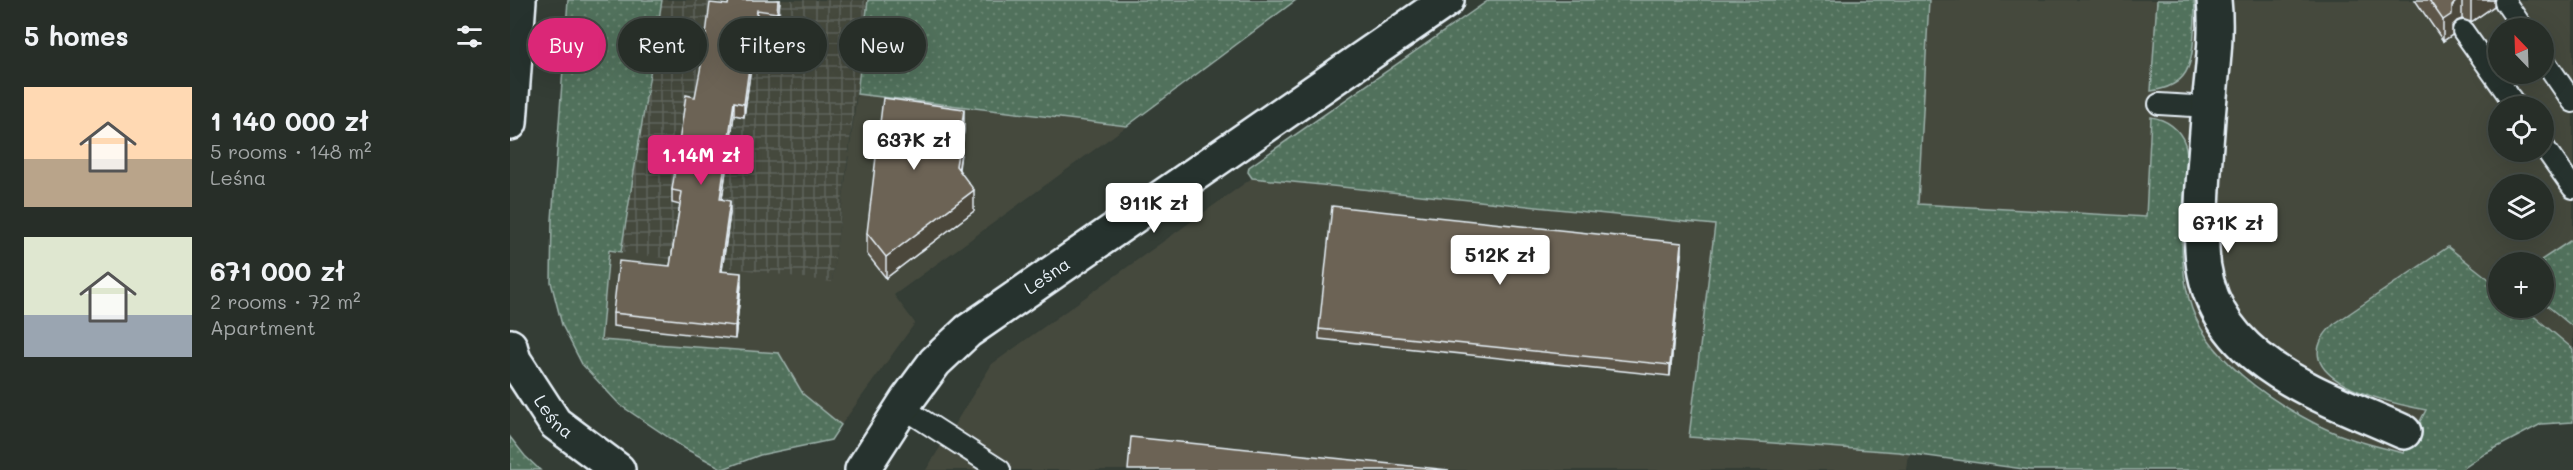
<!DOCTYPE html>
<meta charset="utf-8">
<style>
body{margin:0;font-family:Mali,sans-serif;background:#333a34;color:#f1f3f6;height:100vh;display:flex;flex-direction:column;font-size:22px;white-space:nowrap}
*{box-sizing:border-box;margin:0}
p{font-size:20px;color:#a4a8a8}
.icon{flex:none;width:33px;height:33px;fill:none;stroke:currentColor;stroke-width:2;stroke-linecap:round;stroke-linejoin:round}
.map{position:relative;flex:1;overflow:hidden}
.side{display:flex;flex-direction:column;background:#272e28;width:510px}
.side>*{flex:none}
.hud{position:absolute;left:18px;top:18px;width:570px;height:54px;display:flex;gap:12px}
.needle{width:39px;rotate:337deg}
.fabs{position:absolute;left:1978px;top:18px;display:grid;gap:12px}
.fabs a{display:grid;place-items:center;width:66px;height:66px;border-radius:50%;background:#272e28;box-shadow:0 6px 24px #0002,0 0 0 2px #434a45;font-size:30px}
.price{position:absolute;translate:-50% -51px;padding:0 14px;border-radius:6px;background:#fff;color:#222;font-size:20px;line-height:39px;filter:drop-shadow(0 2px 3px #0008)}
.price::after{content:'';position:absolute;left:50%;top:36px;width:18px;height:14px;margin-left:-9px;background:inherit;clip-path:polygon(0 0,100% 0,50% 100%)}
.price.selected{background:#db2777;color:#fff}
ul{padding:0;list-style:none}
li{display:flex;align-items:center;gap:18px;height:150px;padding:0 24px}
li span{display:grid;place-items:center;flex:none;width:168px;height:120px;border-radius:0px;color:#555}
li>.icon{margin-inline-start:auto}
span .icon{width:72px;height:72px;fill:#fffc;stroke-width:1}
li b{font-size:26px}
h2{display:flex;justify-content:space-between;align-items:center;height:72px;padding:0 24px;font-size:26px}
.tag{padding:0 21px;border-radius:27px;background:#272e28;box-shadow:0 6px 24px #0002,0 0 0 2px #434a45;font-size:21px;line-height:54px}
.tag.selected{background:#db2777;color:#fff}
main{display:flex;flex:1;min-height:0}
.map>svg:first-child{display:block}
.built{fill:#45493e;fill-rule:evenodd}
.industrial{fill:url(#industrial-grid)}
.grass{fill:url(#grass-dots);stroke:#9cb1aa;stroke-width:1.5}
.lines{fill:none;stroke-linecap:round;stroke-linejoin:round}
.lane-casing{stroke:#e8f1f8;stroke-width:24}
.street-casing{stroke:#e8f1f8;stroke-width:38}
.lane{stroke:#26332d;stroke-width:20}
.street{stroke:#26332d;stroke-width:33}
.wall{fill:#5d5648;stroke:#e8f1f8;stroke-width:1.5}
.shaded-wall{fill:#4c463b;stroke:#e8f1f8;stroke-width:1.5}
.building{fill:#6c6454;stroke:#e8f1f8;stroke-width:1.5}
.labels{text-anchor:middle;stroke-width:6;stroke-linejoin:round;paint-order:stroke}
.street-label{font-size:18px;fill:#e8f1f8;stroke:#26332d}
</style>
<main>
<section class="side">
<h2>5 homes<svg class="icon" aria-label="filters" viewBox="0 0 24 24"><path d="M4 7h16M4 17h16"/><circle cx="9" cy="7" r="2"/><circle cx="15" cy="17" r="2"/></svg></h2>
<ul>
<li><span style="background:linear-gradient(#ffd9b3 60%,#b9a48a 0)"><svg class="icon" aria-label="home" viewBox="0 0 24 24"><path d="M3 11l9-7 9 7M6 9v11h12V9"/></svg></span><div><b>1 140 000 zł</b><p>5 rooms · 148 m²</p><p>Leśna</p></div></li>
<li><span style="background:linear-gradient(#dfe7d0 65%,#9aa5b1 0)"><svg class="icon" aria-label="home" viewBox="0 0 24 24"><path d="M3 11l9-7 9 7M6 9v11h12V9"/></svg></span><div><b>671 000 zł</b><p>2 rooms · 72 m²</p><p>Apartment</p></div></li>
</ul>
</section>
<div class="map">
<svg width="2063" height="470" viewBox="0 0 2063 470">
<defs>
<pattern id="industrial-grid" width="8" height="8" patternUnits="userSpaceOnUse" patternTransform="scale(1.5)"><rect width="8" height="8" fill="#45493e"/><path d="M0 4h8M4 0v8" fill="none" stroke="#60645b"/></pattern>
<pattern id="grass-dots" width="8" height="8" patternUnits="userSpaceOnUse" patternTransform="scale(1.5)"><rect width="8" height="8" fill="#51715b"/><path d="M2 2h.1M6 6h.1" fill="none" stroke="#6a8673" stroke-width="1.8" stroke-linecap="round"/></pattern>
</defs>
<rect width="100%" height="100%" fill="#343d35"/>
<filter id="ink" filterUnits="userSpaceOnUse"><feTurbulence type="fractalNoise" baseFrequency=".0167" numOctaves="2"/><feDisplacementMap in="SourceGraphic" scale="12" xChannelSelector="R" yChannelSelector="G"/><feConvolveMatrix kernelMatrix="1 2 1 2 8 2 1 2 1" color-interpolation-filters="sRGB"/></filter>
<g filter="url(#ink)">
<!-- built -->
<g class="built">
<path d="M 1419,0 L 1647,0 L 1642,90 L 1665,84 L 1677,72 L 1683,56 L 1684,0 L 2063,0 L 2063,421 L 1916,410 L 1893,453 L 1855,443 L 1815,428 L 1771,403 L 1716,361 L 1699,341 L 1687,322 L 1679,299 L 1672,236 L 1677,154 L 1675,145 L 1666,129 L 1649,118 L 1641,117 L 1636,217 L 1408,204 ZM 1989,28 L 2034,28 L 2034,74 L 1989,74 ZM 1989,106 L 2034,106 L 2034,152 L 1989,152 ZM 1989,184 L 2034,184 L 2034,230 L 1989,230 ZM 1989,262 L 2034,262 L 2034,308 L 1989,308 Z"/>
<path d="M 347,94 L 617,126 L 384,295 L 405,323 L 331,425 L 293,394 L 269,353 L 91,340 L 99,249 L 322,281 Z"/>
<path d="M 742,178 L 1205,225 L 1179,436 L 1388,452 L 1399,454 L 1397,470 L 416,470 L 482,364 Z"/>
</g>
<!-- industrial -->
<path class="industrial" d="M 152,0 L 358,0 L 322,282 L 111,252 Z"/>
<!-- grass -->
<g class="grass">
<path d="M 58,0 L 152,0 L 111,252 L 99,250 L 91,340 L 269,353 L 293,394 L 331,425 L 321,440 L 250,455 L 213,469 L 176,449 L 110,405 L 72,364 L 52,325 L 41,282 L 42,220 Z"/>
<path d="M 358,0 L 786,0 L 617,126 L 347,94 Z"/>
<path d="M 979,0 L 1419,0 L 1408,204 L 1636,217 L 1641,117 C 1656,119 1670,129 1675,144 C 1681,163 1674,189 1673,208 C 1671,237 1671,270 1679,299 C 1693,357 1763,403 1814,428 C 1839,440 1867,446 1893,453 L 1916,410 C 1879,403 1767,378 1824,324 L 1938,247 L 1989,287 L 1989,308 L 2014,308 L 2063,349 L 2063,422 L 2031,424 L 1976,453 L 1951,470 L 1521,470 L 1388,452 L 1179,437 L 1205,225 L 742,178 L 738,172 L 739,167 Z"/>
<path d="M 1647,0 L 1684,0 C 1686,11 1685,22 1684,33 C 1682,66 1678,86 1641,91 Z"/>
<path d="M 2063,239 L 2063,327 L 2034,303 L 2034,262 L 2028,262 Z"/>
<path d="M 0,437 L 15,456 L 30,470 L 0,470 Z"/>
</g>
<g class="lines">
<defs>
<g id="lane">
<path d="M 1995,2 L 2013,28"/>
<path d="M 1953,31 L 2006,106"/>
<path d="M 2034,60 L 2063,102"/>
<path d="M 1649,104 L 1699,107"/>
<path d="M 2034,147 L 2063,188"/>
<path d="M 392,407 L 490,470"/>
</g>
<g id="street">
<path d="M 1704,0 C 1708,38 1701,79 1698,118 C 1695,161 1690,206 1692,249 C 1697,362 1808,393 1894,432"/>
<path d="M 0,123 L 9,0"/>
<path id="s1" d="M 0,346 L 4,360 L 45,423 L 108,470"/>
<path id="s2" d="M 352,470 L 397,400 L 425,362 L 458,331 L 937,0"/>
</g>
</defs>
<!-- lane casing -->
<use href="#lane" class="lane-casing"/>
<!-- street casing -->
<use href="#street" class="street-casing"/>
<!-- lane -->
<use href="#lane" class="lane"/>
<!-- street -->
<use href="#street" class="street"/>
</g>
<!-- wall -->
<g class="wall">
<path d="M 270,0 L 267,26 L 247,23 L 234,117 L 224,115 L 212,199 L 220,213 L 212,271 L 231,286 L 225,339 L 103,326 L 103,313 L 160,266 L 170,205 L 162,203 L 162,190 L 185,97 L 218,5 Z"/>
<path d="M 1905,0 L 1984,0 L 1984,6 L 1961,22 L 1952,19 L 1947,21 L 1942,26 L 1942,35 L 1933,41 Z"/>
<path d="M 454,130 L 449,169 L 464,211 L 376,278 L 357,254 L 357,233 Z"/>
<path d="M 1172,254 L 1160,376 L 809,339 L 809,329 Z"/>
</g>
<!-- shaded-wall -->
<g class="shaded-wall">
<path d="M 268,0 L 270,0 L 267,26 L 267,13 Z"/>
<path d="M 1947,0 L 1952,0 L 1952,19 L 1947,21 L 1942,26 L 1942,35 L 1933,41 L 1933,20 L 1942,6 Z"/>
<path d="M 1963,0 L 1984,0 L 1984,6 L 1961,22 L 1961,1 Z"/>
<path d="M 247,10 L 247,23 L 234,117 L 234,104 Z"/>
<path d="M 224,102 L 224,115 L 210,212 L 210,199 Z"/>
<path d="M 454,109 L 454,130 L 446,187 L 446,166 Z"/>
<path d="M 464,190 L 464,211 L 376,278 L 376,257 Z"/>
<path d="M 220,201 L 220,213 L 210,284 L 210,271 Z"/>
<path d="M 1172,243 L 1172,254 L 1160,376 L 1160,365 Z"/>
<path d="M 231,273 L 231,286 L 225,339 L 225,326 Z"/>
</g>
<!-- building -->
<g class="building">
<path d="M 219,0 L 268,0 L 267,13 L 247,10 L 234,104 L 224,102 L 210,199 L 220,201 L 210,271 L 231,273 L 225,326 L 103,313 L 109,261 L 160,266 L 172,192 L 162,190 L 176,95 L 185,97 L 194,50 L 200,3 L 218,5 Z"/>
<path d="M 1919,0 L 1947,0 L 1942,6 L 1942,14 L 1933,20 Z"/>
<path d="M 373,98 L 454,109 L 446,166 L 464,190 L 376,257 L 357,233 Z"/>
<path d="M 822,206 L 1172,243 L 1160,365 L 809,329 Z"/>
<path d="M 621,437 L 939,470 L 618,470 Z"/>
</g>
</g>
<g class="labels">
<!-- street labels -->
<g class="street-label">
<text dy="6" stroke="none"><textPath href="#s2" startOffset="272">Leśna</textPath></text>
<text dy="6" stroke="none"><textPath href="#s1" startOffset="84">Leśna</textPath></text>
</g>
</g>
</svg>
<div class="fabs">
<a><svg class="needle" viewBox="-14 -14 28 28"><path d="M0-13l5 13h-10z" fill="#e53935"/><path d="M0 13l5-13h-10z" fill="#a4a8a8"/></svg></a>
<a><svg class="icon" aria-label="locate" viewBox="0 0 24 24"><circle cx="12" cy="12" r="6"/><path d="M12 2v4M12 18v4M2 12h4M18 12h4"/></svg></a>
<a><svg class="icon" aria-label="layers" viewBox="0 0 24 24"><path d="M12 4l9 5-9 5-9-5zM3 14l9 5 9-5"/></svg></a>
<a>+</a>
</div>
<b class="price" style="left:404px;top:171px">637K zł</b>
<b class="price selected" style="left:191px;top:186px">1.14M zł</b>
<b class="price" style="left:644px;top:234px">911K zł</b>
<b class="price" style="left:1718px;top:254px">671K zł</b>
<b class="price" style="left:990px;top:286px">512K zł</b>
<div class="hud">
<a class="tag selected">Buy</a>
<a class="tag">Rent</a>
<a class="tag">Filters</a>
<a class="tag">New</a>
</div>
</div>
</main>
